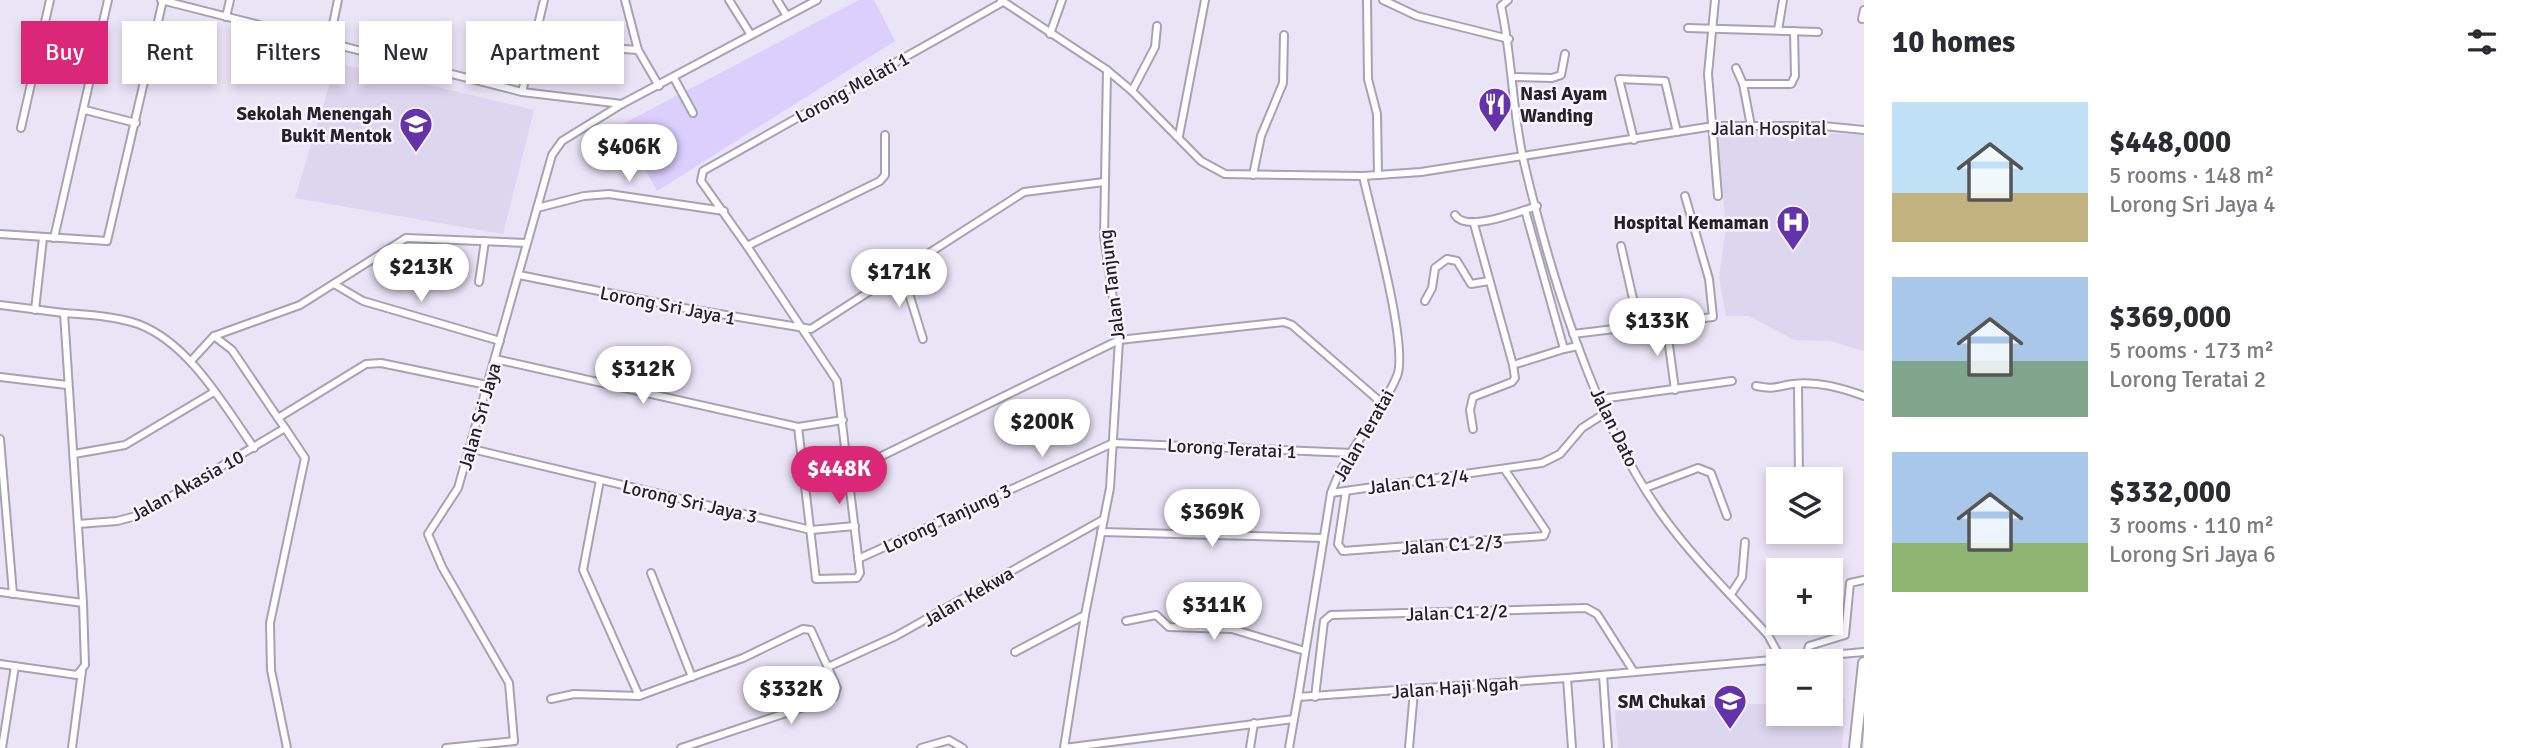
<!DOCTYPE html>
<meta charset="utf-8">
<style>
body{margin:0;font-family:Signika,sans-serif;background:#f7f7f7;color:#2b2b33;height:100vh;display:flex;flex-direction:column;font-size:26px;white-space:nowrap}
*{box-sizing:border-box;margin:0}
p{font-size:23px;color:#7c7c81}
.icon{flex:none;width:38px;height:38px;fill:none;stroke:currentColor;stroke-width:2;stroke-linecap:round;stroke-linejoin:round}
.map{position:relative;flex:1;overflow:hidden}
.sheet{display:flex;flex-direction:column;background:#fff;width:665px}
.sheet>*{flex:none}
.top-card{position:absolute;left:21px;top:21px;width:665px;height:63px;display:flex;gap:14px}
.tools{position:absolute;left:1766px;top:467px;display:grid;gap:14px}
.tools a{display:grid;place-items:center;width:77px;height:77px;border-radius:0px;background:#fff;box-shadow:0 4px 10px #0003;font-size:35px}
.price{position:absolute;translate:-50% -60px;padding:0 16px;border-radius:24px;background:#fff;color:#222;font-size:23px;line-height:46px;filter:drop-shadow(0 2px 4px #0008)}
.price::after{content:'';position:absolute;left:50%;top:42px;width:21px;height:16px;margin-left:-10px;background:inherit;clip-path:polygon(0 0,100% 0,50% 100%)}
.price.selected{background:#db2777;color:#fff}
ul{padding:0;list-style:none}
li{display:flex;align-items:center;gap:21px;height:175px;padding:0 28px}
li span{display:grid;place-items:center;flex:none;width:196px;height:140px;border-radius:0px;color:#555}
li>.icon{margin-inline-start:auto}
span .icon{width:84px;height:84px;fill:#fffc;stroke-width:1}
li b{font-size:30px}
h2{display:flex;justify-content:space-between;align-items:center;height:84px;padding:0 28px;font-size:30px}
.tag{padding:0 24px;border-radius:0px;background:#fff;box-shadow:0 4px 10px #0003;font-size:24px;line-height:63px}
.tag.selected{background:#db2777;color:#fff}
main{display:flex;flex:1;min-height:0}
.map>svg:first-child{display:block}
.built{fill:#dcd6ef}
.green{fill:#dccffe}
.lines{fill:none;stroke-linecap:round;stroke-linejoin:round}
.street-casing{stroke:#a6a2b3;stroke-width:10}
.highway-casing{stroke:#a6a2b3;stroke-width:14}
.street{stroke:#fff;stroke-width:6}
.highway{stroke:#fff;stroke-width:10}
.labels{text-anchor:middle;stroke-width:5;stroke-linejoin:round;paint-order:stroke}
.street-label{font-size:19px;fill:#242229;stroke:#f6f3fe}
.poi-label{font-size:19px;font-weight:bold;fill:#242229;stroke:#f6f3fe;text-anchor:end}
</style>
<main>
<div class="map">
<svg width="1864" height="748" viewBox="0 0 1864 748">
<rect width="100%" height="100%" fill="#e9e4f6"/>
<!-- built -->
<g class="built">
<path d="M 336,63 L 534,110 L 503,234 L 295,198 Z"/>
<path d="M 1716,129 L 1864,135 L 1864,351 L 1830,341 L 1794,340 L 1749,316 L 1726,316 L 1719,278 L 1726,226 Z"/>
<path d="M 1845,699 L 1842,748 L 1618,748 L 1615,711 L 1778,703 L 1778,714 L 1830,714 L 1831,700 Z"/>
</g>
<!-- green -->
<path class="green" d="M 859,0 L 874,0 L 895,41 L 657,191 L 621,125 Z"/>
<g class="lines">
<defs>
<g id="street">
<path d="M 161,0 L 522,92 L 622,104"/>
<path d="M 625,0 L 638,50 L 659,86"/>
<path d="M 729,0 L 751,35"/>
<path d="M 777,0 L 787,16"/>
<path d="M 1001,0 L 1107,70 L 1132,91 L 1201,161 L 1225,174 L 1363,176 L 1421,172 L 1714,126 L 1823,126 L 1864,130"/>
<path d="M 1367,0 L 1368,79 L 1377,114 L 1378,175"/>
<path d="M 1383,0 L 1417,16 L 1509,39"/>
<path d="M 1508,0 L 1501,6 C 1512,56 1512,108 1523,158 C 1549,270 1593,417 1660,512 C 1691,556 1731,595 1768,635 L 1781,659"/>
<path d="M 1715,0 L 1708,74 L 1718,196"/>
<path d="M 226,17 L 230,0"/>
<path d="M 1862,19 L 1864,10"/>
<path d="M 1688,28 L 1818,32"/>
<path d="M 1778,30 L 1783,0"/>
<path d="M 1050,34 L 1062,0"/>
<path d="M 329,43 L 338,0"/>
<path d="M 534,43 L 638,50"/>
<path d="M 1736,68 L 1743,84 L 1791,84 L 1795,76 L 1794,31"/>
<path d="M 1513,77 L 1552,78 L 1561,75 L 1565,54"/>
<path d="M 674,78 L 693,113"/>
<path d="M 1743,84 L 1751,126"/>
<path d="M 1132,91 L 1155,47 L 1157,26"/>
<path d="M 522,92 L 544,0"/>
<path d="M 85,110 L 136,123"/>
<path d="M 21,128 L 50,0"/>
<path d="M 885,135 L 885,175 L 880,181 L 747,246 L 701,181 L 703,171 L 1003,2"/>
<path d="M 1179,136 L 1205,0"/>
<path d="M 1634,140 L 1619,79 L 1665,81 L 1677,132"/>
<path d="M 1253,175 L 1261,136 L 1283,83 L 1284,35"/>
<path d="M 537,208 L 584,196 L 609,194 L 724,211"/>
<path d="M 1525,210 L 1564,349 L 1578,346"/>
<path d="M 1455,215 C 1466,233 1519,212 1537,206"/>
<path d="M 1474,224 L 1513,365 L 1564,349"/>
<path d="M 0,234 L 107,241 L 163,0"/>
<path d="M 54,238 L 108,0"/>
<path d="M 747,246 L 837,381 L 860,573 L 857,578 L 816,579 L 798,427"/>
<path d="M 1621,246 L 1639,325"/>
<path d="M 902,271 L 923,339"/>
<path d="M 519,275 L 689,309 L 811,329 L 1024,192 L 1104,182"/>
<path d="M 479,282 L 485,241"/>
<path d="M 334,284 L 363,301 L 500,341"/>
<path d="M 1425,301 L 1432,288 L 1435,268 L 1447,259 L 1457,261 L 1471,284 L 1489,281"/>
<path d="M 0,305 L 64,313 L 83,603"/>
<path d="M 35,310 L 43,238"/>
<path d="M 64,313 C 88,315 115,316 138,324 C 189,343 224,405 254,448"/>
<path d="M 1666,323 L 1675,390"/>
<path d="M 1573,334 L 1713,317 L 1709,279 L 1685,196"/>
<path d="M 214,336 L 232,350 L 278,418"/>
<path d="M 495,359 L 798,427 L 843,420"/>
<path d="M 191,361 L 214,336 L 300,305 L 406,238 L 526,243"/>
<path d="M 0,377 L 67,385"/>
<path d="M 1798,384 L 1799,480"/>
<path d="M 1756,386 C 1776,390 1777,386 1793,384 C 1818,381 1842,388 1864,396"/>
<path d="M 1601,399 L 1732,381"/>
<path d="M 285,428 L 305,458 L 270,623 L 271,670 L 287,748"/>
<path d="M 1473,429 L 1470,410 L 1473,397 L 1512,382 L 1515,378 L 1513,365"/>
<path d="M 0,439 L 13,594"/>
<path d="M 468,448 L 811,530 L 855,526"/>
<path d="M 74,454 L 125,445 L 214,392"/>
<path d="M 849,472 L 1119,340 L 1284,322 L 1292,325 L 1376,398 L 1380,405"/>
<path d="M 600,480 L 583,570 L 639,696"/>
<path d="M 1645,488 L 1698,468 L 1711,473 L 1727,516"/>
<path d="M 1346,491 L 1338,544 L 1343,551 L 1544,536 L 1546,531 L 1505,470"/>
<path d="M 1331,493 L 1542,463 L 1560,454 L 1582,428 L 1607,412"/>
<path d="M 78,524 L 117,521 L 140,515 L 285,428 L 278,418 L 366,364 L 381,363 L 487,385"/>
<path d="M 1101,532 L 1323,538"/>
<path d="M 858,559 L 1113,443 L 1352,453"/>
<path d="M 651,573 L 692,677"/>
<path d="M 0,592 L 83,603 L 85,665 L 77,675 L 0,664"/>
<path d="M 1731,594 L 1742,577 L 1745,542"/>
<path d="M 1126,621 L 1156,615 L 1169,627 L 1232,629 L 1305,651"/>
<path d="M 1015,652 L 1085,615"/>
<path d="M 1806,657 L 1809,646 L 1845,635 L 1850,583 L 1864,580"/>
<path d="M 828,667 L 896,636 L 1104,519"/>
<path d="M 1603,675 L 1608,748"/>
<path d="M 1567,678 L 1572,748"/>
<path d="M 1298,697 L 1331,493 C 1346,450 1380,417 1397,376 C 1409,347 1371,213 1363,176"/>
<path d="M 1315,697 L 1324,621 L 1331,615 L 1586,608 L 1597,614 L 1634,672"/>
<path d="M 551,699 L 574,694 L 639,696 L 743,658 L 803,629 L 811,630 L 837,688 L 834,697 L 681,748"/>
<path d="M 514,741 L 509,683 L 442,567 L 428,534 L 458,488 L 552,155 L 562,141 L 622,104 L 817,0"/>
<path d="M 2,748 L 15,666"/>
<path d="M 72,748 L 82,671"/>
<path d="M 446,748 L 514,741"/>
<path d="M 921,748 L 949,740 L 963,748"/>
<path d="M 1064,748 L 1294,719 L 1298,697 L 1567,678 L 1864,652"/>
<path d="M 1064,748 L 1085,615 L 1110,488 L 1119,340 L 1104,236 L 1107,70"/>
<path d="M 1250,748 L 1254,723"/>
<path d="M 1289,748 L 1294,719"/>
<path d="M 1409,748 L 1414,691"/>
</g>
<path id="highway" d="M 1855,748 L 1864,663"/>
</defs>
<!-- street casing -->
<use href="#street" class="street-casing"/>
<!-- highway casing -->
<use href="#highway" class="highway-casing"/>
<!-- street -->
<use href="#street" class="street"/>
<!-- highway -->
<use href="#highway" class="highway"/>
</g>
<!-- icons -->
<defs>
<symbol id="restaurant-pin" viewBox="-11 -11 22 30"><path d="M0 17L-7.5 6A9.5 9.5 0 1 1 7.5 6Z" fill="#6433aa" stroke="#f6f3fe"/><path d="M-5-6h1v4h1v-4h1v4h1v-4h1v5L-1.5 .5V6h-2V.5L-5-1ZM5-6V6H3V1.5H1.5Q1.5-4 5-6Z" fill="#fff"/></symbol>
<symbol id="school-pin" viewBox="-11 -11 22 30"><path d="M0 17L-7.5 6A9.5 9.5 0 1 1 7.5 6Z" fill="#6433aa" stroke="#f6f3fe"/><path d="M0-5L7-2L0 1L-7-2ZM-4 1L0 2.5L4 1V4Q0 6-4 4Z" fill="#fff"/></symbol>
<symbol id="hospital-pin" viewBox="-11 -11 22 30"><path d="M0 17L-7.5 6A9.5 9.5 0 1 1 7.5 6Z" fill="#6433aa" stroke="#f6f3fe"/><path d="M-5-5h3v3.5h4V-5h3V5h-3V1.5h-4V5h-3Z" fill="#fff"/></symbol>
</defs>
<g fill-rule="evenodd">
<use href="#restaurant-pin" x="1476" y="85" width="38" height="52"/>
<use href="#school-pin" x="397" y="105" width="38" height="52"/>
<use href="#hospital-pin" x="1774" y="203" width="38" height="52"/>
<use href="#school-pin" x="1711" y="682" width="38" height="52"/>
</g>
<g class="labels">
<!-- street labels -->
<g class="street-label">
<text transform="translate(852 87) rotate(-29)" y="7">Lorong Melati 1</text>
<text x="1769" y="135">Jalan Hospital</text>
<text transform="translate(1111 285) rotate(-97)" y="7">Jalan Tanjung</text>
<text transform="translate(668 305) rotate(11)" y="7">Lorong Sri Jaya 1</text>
<text transform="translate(479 416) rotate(-74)" y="7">Jalan Sri Jaya</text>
<text transform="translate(1615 427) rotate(64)" y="7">Jalan Dato</text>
<text transform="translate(1363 435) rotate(-60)" y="7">Jalan Teratai</text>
<text transform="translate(1232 448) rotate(3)" y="7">Lorong Teratai 1</text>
<text transform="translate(1418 481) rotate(-7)" y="7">Jalan C1 2/4</text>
<text transform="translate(187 485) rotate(-29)" y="7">Jalan Akasia 10</text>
<text transform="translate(690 501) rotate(13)" y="7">Lorong Sri Jaya 3</text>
<text transform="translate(947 518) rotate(-25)" y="7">Lorong Tanjung 3</text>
<text transform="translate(1452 544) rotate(-4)" y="7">Jalan C1 2/3</text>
<text transform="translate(968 596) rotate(-30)" y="7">Jalan Kekwa</text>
<text transform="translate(1457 612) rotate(-2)" y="7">Jalan C1 2/2</text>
<text transform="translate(1455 687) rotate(-4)" y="7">Jalan Haji Ngah</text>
</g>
<!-- poi labels -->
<g class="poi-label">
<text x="1520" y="100" text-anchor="start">Nasi Ayam<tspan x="1520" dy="22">Wanding</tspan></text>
<text x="392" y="120">Sekolah Menengah<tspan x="392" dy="22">Bukit Mentok</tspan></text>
<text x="1769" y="229">Hospital Kemaman</text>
<text x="1706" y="708">SM Chukai</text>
</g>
</g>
</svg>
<div class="tools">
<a><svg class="icon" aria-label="layers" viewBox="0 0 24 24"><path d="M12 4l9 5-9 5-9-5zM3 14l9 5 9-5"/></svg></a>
<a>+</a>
<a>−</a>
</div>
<b class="price" style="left:629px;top:184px">$406K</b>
<b class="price" style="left:421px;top:304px">$213K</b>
<b class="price" style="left:899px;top:309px">$171K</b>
<b class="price" style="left:1657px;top:358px">$133K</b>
<b class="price" style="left:643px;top:406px">$312K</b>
<b class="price" style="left:1042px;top:459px">$200K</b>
<b class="price selected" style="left:839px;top:506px">$448K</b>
<b class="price" style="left:1212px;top:549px">$369K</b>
<b class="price" style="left:1214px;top:642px">$311K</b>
<b class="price" style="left:791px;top:726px">$332K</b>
<div class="top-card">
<a class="tag selected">Buy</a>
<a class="tag">Rent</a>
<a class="tag">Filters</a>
<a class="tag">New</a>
<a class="tag">Apartment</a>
</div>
</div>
<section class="sheet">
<h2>10 homes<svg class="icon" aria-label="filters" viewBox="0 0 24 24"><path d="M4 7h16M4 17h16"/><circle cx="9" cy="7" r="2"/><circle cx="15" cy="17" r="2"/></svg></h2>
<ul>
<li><span style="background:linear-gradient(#bfe0f5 65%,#c2b280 0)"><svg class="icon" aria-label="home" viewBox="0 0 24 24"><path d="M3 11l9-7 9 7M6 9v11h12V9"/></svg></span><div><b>$448,000</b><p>5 rooms · 148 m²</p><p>Lorong Sri Jaya 4</p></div></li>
<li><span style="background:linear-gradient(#a9c7e8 60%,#7fa58c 0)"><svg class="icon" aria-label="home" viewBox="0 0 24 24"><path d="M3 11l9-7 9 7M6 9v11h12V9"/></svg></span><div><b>$369,000</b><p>5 rooms · 173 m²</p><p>Lorong Teratai 2</p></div></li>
<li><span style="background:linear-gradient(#a9c7e8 65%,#8fb573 0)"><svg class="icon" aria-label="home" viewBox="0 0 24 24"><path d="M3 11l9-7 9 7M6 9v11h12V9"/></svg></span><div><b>$332,000</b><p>3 rooms · 110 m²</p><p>Lorong Sri Jaya 6</p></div></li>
</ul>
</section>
</main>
